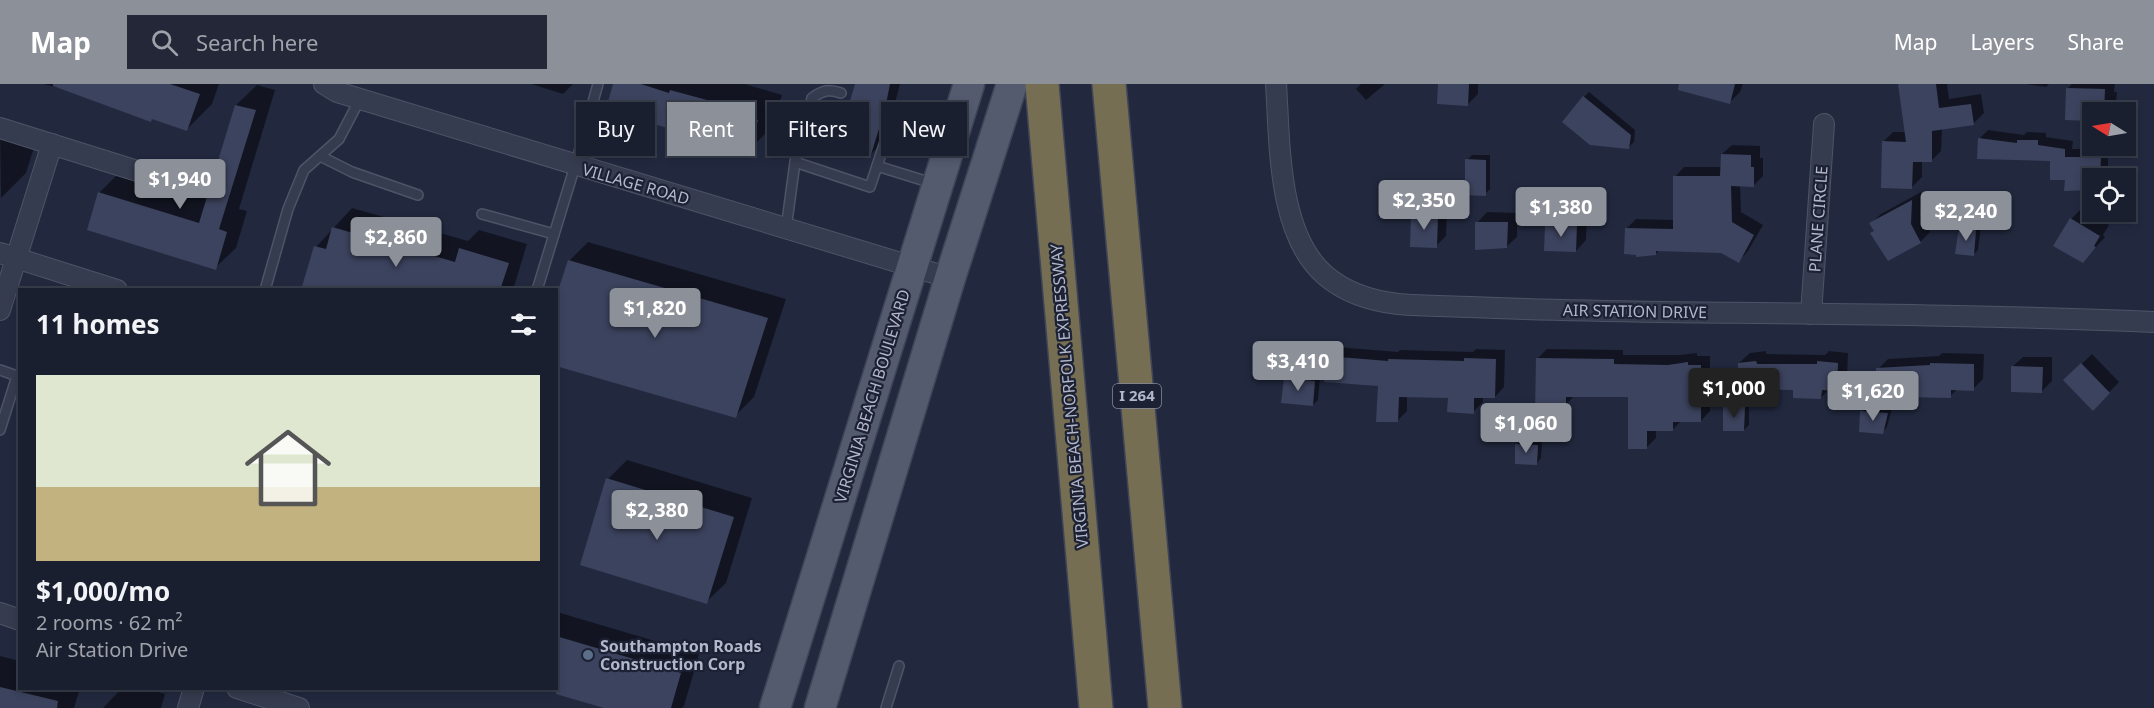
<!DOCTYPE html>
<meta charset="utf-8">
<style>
body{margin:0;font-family:"Noto Sans",sans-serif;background:#232737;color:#f1f3f6;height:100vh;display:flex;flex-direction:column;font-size:22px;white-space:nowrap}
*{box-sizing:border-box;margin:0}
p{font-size:20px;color:#9fa2aa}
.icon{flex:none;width:33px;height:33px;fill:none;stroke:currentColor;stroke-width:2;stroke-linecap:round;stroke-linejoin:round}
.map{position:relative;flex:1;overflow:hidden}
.sheet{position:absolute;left:18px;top:204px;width:540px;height:402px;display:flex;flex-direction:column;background:#1a1f2f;border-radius:0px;box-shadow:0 3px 9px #0003,0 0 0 2px #383d4b}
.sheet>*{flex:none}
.hud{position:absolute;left:576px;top:18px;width:570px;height:54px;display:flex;gap:12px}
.needle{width:39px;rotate:281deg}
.buttons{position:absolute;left:2082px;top:18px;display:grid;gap:12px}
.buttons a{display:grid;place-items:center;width:54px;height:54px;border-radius:0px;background:#1a1f2f;box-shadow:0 3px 9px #0003,0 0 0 2px #383d4b;font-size:30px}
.price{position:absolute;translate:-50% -51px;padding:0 14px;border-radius:6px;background:#8c9099;color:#fff;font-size:20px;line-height:39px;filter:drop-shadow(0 2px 3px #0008)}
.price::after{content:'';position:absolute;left:50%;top:36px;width:18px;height:14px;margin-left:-9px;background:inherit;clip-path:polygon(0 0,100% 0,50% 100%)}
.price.current{background:#222;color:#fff}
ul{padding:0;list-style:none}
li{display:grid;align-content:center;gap:12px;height:318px;padding:0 18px}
li span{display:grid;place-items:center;height:186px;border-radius:0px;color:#555}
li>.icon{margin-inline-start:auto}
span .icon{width:108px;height:108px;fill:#fffc;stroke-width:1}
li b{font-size:26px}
h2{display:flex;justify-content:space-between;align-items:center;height:72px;padding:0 18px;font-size:26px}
.chip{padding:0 21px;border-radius:0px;background:#1a1f2f;box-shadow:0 3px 9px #0003,0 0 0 2px #383d4b;font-size:21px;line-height:54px}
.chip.current{background:#8c9099;color:#fff}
header{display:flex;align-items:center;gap:36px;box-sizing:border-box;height:84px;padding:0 30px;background:#8c9099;color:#fff}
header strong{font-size:28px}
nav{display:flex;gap:33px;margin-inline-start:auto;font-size:21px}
.search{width:420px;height:54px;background:#232737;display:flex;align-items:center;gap:15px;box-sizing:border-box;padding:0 21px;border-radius:0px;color:#9fa2aa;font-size:22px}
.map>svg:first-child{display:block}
.shadow{fill:#0007}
.building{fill:#3c435e}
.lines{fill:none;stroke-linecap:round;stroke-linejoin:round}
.service-casing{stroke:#4e5467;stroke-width:12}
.minor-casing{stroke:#4e5467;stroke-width:22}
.primary-casing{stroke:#3f4558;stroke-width:33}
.motorway-casing{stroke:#3f4457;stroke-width:36}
.service{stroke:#363c4f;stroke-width:9}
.minor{stroke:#363c4f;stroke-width:20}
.primary{stroke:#545b6f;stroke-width:30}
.motorway{stroke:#766e53;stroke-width:33}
.service-dot{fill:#5c6f8a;stroke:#1c2134;stroke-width:2}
.labels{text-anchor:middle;stroke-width:4.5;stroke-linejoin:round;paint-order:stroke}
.shield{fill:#1c2134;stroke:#858a9d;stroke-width:1.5}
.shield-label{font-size:15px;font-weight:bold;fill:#b2b7ca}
.street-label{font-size:16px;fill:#b2b7ca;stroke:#1c2134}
.poi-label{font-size:16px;font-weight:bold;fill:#b2b7ca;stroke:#1c2134;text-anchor:start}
</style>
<header>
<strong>Map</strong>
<div class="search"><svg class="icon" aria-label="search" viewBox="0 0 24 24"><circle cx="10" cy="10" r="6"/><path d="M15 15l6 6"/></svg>Search here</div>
<nav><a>Map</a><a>Layers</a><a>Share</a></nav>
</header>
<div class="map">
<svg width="2154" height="624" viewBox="0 0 2154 624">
<rect width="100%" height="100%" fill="#22293f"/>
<!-- shadow -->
<g class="shadow">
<path d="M 43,0 L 219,0 L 212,20 L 187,45 L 64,5 Z"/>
<path d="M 531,0 L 573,0 L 563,10 Z"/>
<path d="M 615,0 L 745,0 L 782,11 L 773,42 L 748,67 Z"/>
<path d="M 857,0 L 900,0 L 885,56 L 869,72 L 848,52 L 843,26 L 851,17 Z"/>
<path d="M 1361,0 L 1385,0 L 1366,16 L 1356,5 Z"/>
<path d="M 1439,0 L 1478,0 L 1478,10 L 1468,20 Z"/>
<path d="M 1691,0 L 1743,0 L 1740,8 L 1730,18 Z"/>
<path d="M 1900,0 L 1947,0 L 1949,15 L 1981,10 L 1984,29 L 1974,39 L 1942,44 L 1941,67 L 1931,77 L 1922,77 L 1922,93 L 1912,103 L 1883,58 L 1893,48 L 1906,48 Z"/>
<path d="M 2026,0 L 2049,0 L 2046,3 Z"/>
<path d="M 2072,0 L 2115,0 L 2114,8 L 2117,8 L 2115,26 L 2112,28 L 2092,28 L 2092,35 L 2066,34 L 2067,5 Z"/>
<path d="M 257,1 L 275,6 L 239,125 L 247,127 L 236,164 L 215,184 L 99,109 L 120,88 L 207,115 L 236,21 Z"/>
<path d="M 1589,8 L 1635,46 L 1634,58 L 1629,63 L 1584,13 Z"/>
<path d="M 0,44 L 37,54 L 26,89 L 1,114 Z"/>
<path d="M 1988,46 L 2024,51 L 2027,48 L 2046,49 L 2046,53 L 2073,57 L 2072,65 L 2108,65 L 2108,94 L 2092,94 L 2092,105 L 2066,105 L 2066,94 L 2051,76 L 1980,54 Z"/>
<path d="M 1732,61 L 1760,62 L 1760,74 L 1763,74 L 1763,92 L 1753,102 L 1740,101 L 1741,128 L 1763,141 L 1748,167 L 1739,177 L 1721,167 L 1660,165 L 1656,170 L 1626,145 L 1636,135 L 1674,136 L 1675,93 L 1684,83 L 1722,83 L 1722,70 Z"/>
<path d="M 1472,71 L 1490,71 L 1490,105 L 1485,110 L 1467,76 Z"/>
<path d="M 1921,108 L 1921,122 L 1923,128 L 1920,130 L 1930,148 L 1920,158 L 1875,146 L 1871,139 L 1881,130 Z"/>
<path d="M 1423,121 L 1447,122 L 1446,152 L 1436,162 L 1413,131 Z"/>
<path d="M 352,124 L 468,157 L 479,146 L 527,160 L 513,206 L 303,206 L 316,163 Z"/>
<path d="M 2081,125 L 2109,141 L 2103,151 L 2105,153 L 2083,178 L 2071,135 Z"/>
<path d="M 1487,128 L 1517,129 L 1517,153 L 1506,163 L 1477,139 Z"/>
<path d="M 1556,131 L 1587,132 L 1586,156 L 1576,167 L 1546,141 Z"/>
<path d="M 1965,138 L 1981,142 L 1978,166 L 1973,171 L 1960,143 Z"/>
<path d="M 588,158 L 786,215 L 754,313 L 735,332 L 569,177 Z"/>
<path d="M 1337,263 L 1398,268 L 1400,266 L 1473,268 L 1476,265 L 1505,266 L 1504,303 L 1495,313 L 1483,312 L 1483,318 L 1473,328 L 1449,312 L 1407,312 L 1407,327 L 1397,337 L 1380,301 L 1328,273 Z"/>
<path d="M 1547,265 L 1623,266 L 1623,271 L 1679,271 L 1697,269 L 1697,272 L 1710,272 L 1710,327 L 1701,337 L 1681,337 L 1672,346 L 1656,346 L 1656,354 L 1646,364 L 1630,312 L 1575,311 L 1560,327 L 1537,275 Z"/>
<path d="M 1766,267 L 1766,270 L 1825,271 L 1829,267 L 1848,269 L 1847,295 L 1836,305 L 1829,305 L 1821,314 L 1795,305 L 1739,279 L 1750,269 Z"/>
<path d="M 1942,269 L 1984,270 L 1983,295 L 1973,305 L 1958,305 L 1950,312 L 1913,312 L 1902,324 L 1892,324 L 1887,343 L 1882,348 L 1862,328 L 1867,323 L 1878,324 L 1878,285 L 1888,275 L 1939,272 Z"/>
<path d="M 2092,270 L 2119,298 L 2093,325 L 2065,296 Z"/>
<path d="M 2023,273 L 2052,273 L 2052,297 L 2042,307 L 2012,283 Z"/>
<path d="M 1290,290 L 1320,293 L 1318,316 L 1313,321 L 1285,295 Z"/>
<path d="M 1729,319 L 1749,319 L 1749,341 L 1744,346 L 1724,324 Z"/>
<path d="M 1521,356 L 1542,357 L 1541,374 L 1537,379 L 1517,361 Z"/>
<path d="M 627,376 L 752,414 L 726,499 L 706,518 L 608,395 Z"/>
<path d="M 557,528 L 699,570 L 684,622 L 682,624 L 609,624 L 543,604 L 556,604 Z"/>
<path d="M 0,572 L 20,577 L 20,604 L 80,604 L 74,624 L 0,624 Z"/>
<path d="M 122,604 L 145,604 L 165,610 L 161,624 L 103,624 Z"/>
</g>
<!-- building -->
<g class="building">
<path d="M 53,0 L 170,0 L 200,10 L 187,47 L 152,35 L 151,38 L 53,2 Z"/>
<path d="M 613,0 L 641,0 L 669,9 L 670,6 L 707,16 L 706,20 L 758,36 L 748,69 L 606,25 Z"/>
<path d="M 855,0 L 890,0 L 885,25 L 870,74 L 842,65 L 846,53 L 834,50 L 841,25 L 847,27 Z"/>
<path d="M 1438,0 L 1469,0 L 1468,22 L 1437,20 Z"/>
<path d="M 1679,0 L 1735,0 L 1730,20 L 1678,6 Z"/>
<path d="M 1898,0 L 1936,0 L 1939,24 L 1971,20 L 1974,41 L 1932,47 L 1932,78 L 1913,78 L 1912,105 L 1881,104 L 1882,57 L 1906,58 Z"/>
<path d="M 2066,4 L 2105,5 L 2104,28 L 2092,28 L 2092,37 L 2065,36 Z"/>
<path d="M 1583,12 L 1631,51 L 1629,65 L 1590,61 L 1562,38 Z"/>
<path d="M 235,21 L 256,26 L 219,145 L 227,148 L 216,186 L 87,146 L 98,108 L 199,139 Z"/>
<path d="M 1978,54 L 2017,59 L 2017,56 L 2038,56 L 2038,61 L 2065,65 L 2065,73 L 2101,73 L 2100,94 L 2092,94 L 2092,106 L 2064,107 L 2065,96 L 2050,96 L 2050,77 L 1977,75 Z"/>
<path d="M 1721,70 L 1751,71 L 1751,83 L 1754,83 L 1754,103 L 1731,102 L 1732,138 L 1754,151 L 1739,179 L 1721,169 L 1656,167 L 1656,171 L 1636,173 L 1636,171 L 1624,170 L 1625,144 L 1673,145 L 1673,92 L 1720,92 Z"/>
<path d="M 1465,75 L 1486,76 L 1486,112 L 1465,111 Z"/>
<path d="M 1912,116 L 1911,140 L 1921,159 L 1888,177 L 1870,149 L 1874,147 L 1869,139 Z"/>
<path d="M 1411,131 L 1438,131 L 1437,164 L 1410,163 Z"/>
<path d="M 2070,134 L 2100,152 L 2094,162 L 2096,163 L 2083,179 L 2053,162 Z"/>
<path d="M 1475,138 L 1508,138 L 1507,164 L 1475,166 Z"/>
<path d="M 1545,141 L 1577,141 L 1576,168 L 1544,167 Z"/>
<path d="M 332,143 L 455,178 L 459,164 L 509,179 L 500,206 L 301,206 L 314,162 L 326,165 Z"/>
<path d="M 1959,143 L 1976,146 L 1974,172 L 1955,170 Z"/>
<path d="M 568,176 L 768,234 L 736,334 L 556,282 L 556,213 Z"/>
<path d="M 1326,272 L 1388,277 L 1388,275 L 1464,277 L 1464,274 L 1496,275 L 1495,314 L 1474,314 L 1474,330 L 1447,328 L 1448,314 L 1399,313 L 1398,338 L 1376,338 L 1378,302 L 1324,298 Z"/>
<path d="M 1536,274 L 1614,275 L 1614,280 L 1668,281 L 1688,278 L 1688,281 L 1701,281 L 1701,338 L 1673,338 L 1673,347 L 1647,347 L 1647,365 L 1628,365 L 1628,313 L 1566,313 L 1566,322 L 1561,322 L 1561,328 L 1535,328 Z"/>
<path d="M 1756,277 L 1757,280 L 1817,280 L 1817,277 L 1838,279 L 1837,307 L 1822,306 L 1821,315 L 1793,314 L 1793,306 L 1737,305 L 1738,279 Z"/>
<path d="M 1930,279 L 1974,280 L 1974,307 L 1951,306 L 1951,314 L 1903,313 L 1903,325 L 1876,325 L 1876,284 L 1930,281 Z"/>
<path d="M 2081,279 L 2110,309 L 2093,327 L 2063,296 Z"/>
<path d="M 2011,282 L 2043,283 L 2042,309 L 2011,308 Z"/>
<path d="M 1284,294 L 1315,297 L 1313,322 L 1281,319 Z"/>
<path d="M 1723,323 L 1745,323 L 1744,347 L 1723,347 Z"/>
<path d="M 1860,327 L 1888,329 L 1883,350 L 1859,348 Z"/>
<path d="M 1515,360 L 1538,361 L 1537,381 L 1515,380 Z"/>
<path d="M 606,394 L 734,433 L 707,520 L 580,481 Z"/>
<path d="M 556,552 L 681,589 L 671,624 L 604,624 L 556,610 Z"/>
<path d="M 0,603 L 58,617 L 57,624 L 0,624 Z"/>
</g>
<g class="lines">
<defs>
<g id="service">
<path d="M 320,72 L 352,88 L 418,111"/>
<path d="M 795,78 L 870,103 L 892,37"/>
<path d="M 877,82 L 935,100"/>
<path d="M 482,130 L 554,150"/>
<path d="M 786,145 L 795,78 L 812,14 C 823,6 829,5 841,9"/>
<path d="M 265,206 L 288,125 L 304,86 L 339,55 L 360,15"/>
<path d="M 537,206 L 575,82 L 598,0"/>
<path d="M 0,286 L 17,292 L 0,346"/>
<path d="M 886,624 L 899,582"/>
</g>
<g id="minor">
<path d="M 324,0 L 337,8 L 950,194"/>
<path d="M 1276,0 C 1280,58 1277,151 1326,192 C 1345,208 1372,217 1398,220 C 1422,222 1446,222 1471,223 C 1535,226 1599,227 1664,228 C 1827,230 1991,231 2154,238"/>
<path d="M 0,44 L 182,101"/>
<path d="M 0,169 L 117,206"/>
<path d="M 0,226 L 52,60"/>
<path d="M 1811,230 L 1824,40"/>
<path d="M 0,529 L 20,536"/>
<path d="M 237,604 L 299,624"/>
<path d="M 188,624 L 194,604"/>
</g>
<g id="primary">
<path d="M 775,624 L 969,0"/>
<path d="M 820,624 L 950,194 L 1012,0"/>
</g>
<g id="motorway">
<path d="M 1042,0 L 1096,624"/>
<path d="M 1109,0 L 1165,624"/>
</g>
</defs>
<!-- service casing -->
<use href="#service" class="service-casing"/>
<!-- minor casing -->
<use href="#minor" class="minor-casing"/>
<!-- primary casing -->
<use href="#primary" class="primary-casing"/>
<!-- motorway casing -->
<use href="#motorway" class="motorway-casing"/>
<!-- service -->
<use href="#service" class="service"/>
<!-- minor -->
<use href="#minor" class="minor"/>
<!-- primary -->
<use href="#primary" class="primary"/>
<!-- motorway -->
<use href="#motorway" class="motorway"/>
</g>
<!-- markers -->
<circle class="service-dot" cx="588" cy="571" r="6"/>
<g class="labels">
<!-- shield labels -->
<rect class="shield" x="1113" y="300" width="48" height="24" rx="4.5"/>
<g class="shield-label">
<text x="1137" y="317">I 264</text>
</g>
<!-- street labels -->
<g class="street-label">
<text transform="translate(636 100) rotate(16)" y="6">VILLAGE ROAD</text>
<text transform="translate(1818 135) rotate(-86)" y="6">PLANE CIRCLE</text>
<text transform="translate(1635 227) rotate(1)" y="6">AIR STATION DRIVE</text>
<text transform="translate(872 312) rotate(-73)" y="6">VIRGINIA BEACH BOULEVARD</text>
<text transform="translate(1069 312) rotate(-95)" y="6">VIRGINIA BEACH-NORFOLK EXPRESSWAY</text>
</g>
<!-- poi labels -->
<g class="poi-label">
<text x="600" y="568">Southampton Roads<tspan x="600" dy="18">Construction Corp</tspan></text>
</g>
</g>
</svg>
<div class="buttons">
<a><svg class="needle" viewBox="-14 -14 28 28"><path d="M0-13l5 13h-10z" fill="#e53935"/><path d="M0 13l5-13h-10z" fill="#9fa2aa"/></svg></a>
<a><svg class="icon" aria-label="locate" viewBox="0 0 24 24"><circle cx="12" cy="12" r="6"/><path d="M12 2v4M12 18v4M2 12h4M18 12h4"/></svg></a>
</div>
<b class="price" style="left:180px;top:126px">$1,940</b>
<b class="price" style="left:1424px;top:147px">$2,350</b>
<b class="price" style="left:1561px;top:154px">$1,380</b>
<b class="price" style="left:1966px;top:158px">$2,240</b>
<b class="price" style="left:396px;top:184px">$2,860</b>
<b class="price" style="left:655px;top:255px">$1,820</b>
<b class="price" style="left:1298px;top:308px">$3,410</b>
<b class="price current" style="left:1734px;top:335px">$1,000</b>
<b class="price" style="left:1873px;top:338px">$1,620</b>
<b class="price" style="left:1526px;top:370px">$1,060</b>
<b class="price" style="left:657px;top:457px">$2,380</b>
<div class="hud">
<a class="chip">Buy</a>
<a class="chip current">Rent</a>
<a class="chip">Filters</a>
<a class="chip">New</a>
</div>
<section class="sheet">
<h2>11 homes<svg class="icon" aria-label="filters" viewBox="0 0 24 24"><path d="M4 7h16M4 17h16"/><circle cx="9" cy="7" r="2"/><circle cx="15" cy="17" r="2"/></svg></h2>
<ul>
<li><span style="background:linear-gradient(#dfe7d0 60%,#c2b280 0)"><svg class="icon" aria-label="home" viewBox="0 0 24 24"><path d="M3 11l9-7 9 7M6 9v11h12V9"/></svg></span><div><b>$1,000/mo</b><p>2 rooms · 62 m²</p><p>Air Station Drive</p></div></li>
</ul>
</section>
</div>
